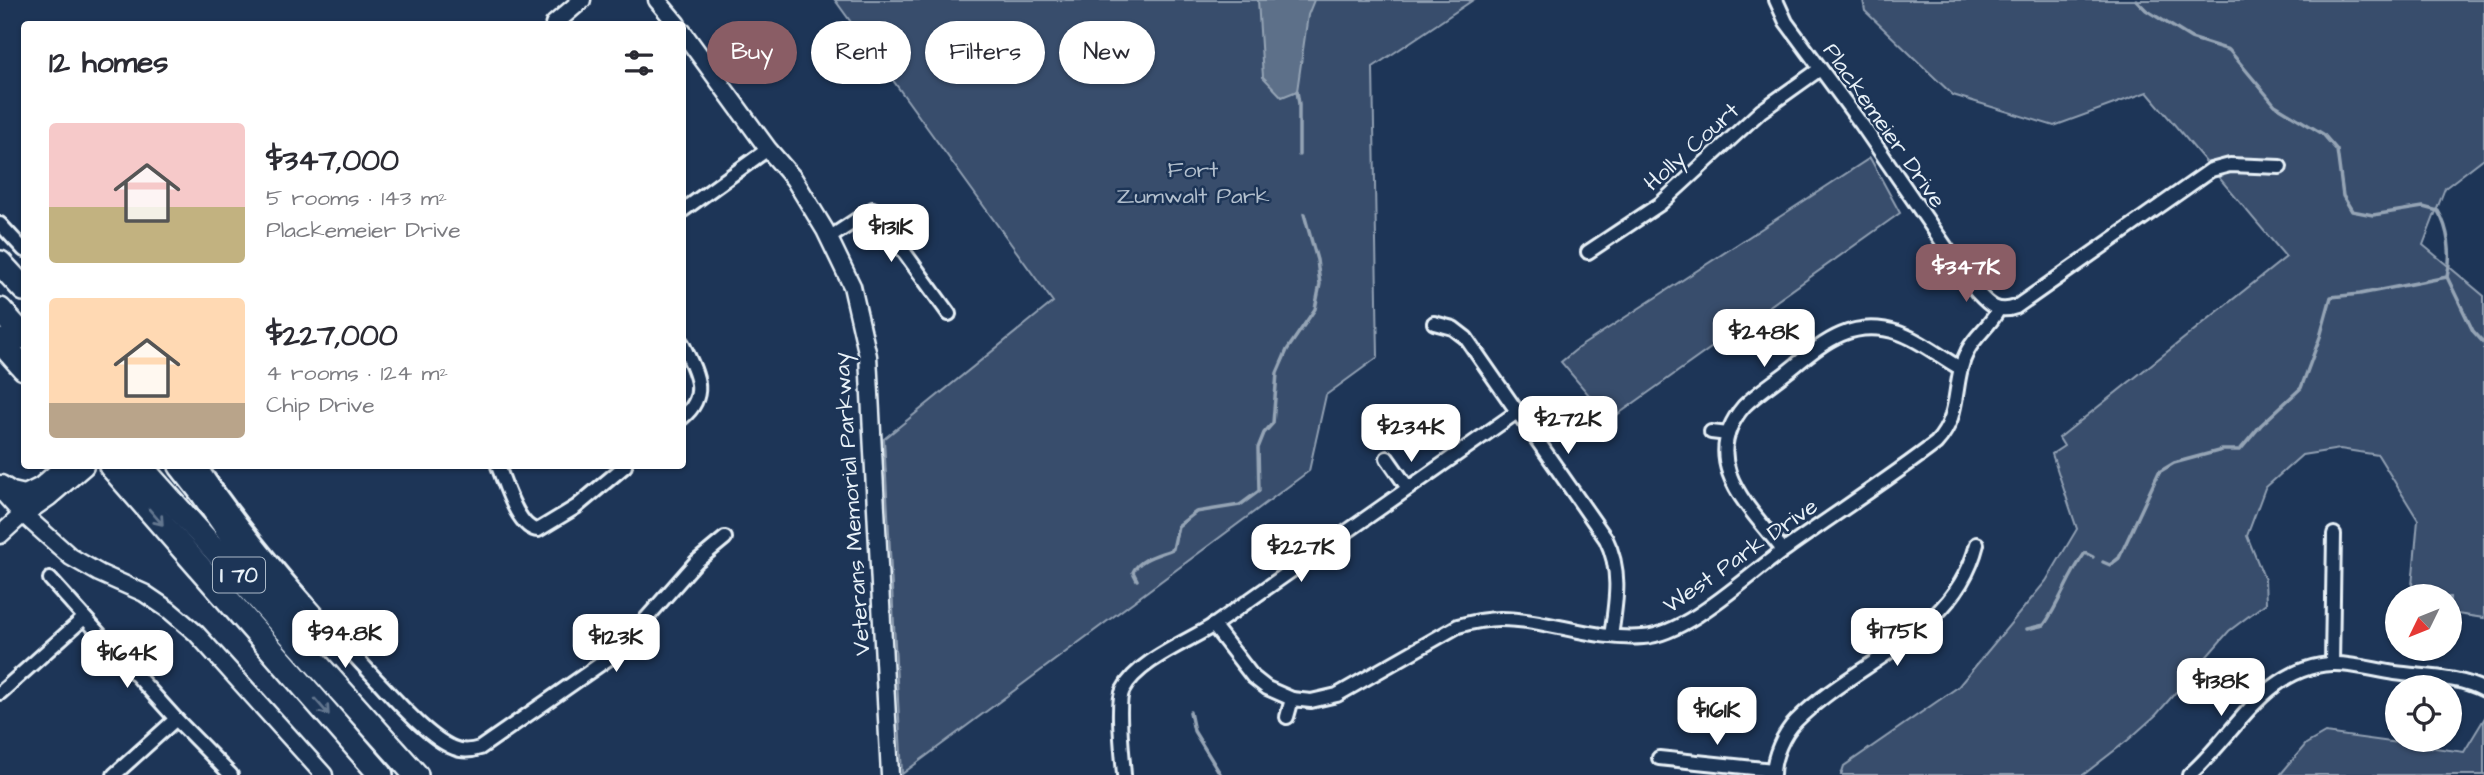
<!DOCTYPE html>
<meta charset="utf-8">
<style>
body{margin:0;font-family:"Architects Daughter",sans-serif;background:#f7f7f7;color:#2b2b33;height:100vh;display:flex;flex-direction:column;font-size:26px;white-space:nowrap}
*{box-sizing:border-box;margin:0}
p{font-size:23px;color:#7c7c81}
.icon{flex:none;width:38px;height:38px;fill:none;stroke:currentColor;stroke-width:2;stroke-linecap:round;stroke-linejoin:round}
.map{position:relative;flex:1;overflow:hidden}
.details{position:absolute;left:21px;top:21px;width:665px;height:448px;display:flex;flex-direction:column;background:#fff;border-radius:7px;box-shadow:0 2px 5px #0004}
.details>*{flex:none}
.hud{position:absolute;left:707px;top:21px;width:665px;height:63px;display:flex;gap:14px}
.needle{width:46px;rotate:227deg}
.controls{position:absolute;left:2385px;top:584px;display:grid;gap:14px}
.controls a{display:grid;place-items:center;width:77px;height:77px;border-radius:50%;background:#fff;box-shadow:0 2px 5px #0004;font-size:35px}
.price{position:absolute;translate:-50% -60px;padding:0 16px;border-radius:14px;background:#fff;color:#222;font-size:23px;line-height:46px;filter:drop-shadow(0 2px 4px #0008)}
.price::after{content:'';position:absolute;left:50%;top:42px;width:21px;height:16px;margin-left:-10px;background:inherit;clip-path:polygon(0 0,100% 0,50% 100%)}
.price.on{background:#8a5d65;color:#fff}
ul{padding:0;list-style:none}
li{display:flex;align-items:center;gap:21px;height:175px;padding:0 28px}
li span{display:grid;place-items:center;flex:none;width:196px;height:140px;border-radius:7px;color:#555}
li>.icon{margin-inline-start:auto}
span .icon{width:84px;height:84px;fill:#fffc;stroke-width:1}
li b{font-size:30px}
h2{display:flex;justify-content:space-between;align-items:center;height:84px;padding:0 28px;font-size:30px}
.chip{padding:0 24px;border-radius:32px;background:#fff;box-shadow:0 2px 5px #0004;font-size:24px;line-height:63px}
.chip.on{background:#8a5d65;color:#fff}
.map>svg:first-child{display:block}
.green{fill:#374d6c;stroke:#909fb2;stroke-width:2}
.water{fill:#5d7089;stroke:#95a4b5;stroke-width:2}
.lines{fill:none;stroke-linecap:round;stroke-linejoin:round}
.stream{stroke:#95a4b5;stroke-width:3.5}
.minor-casing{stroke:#e8f1f8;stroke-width:18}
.tertiary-casing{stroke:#e8f1f8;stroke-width:21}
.secondary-casing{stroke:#e8f1f8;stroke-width:23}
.motorway-casing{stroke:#e8f1f8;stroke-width:28}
.minor{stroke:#1d3557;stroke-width:12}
.tertiary{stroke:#1d3557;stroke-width:16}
.secondary{stroke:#1d3557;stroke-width:18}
.motorway{stroke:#1d3557;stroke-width:23}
.oneway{stroke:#64778f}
.labels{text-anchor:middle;stroke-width:5;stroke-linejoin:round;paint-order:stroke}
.shield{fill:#1d3557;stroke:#abb9c8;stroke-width:2}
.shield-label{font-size:21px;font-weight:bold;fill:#e8f1f8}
.street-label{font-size:23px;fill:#e8f1f8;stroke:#1d3557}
.park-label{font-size:23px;fill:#b3c0ce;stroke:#1d3557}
</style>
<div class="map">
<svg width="2484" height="775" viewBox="0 0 2484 775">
<rect width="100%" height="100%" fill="#1d3557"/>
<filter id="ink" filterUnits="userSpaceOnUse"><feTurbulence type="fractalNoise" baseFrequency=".0143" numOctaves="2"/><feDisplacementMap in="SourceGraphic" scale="14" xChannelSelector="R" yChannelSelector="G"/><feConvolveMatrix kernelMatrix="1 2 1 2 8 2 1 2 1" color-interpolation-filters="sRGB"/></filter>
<g filter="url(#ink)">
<!-- green -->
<g class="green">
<path d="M 835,0 L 1473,0 L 1373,67 L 1378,357 L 1326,395 L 1309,471 L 902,774 L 884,439 L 1053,302 Z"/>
<path d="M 1863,0 L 2484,0 L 2484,158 L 2445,188 L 2423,245 L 2484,296 L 2484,618 L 2450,613 L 2450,597 L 2411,597 L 2418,520 L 2378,455 L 2340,449 L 2302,455 L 2265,488 L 2247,536 L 2265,580 L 2266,603 L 2229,631 L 2156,715 L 2128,740 L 2083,775 L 1841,775 L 1844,766 L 1958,687 L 2046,581 L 2077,529 L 2052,454 L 2064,446 L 2059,438 L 2286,257 L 2147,92 L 2054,126 L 1953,95 L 1865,11 Z"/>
<path d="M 1870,158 L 1900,213 L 1610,420 L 1561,362 L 1578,348 Z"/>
<path d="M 2484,719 L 2484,775 L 2280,775 L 2306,744 L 2325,733 L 2464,752 Z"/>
</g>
<!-- water -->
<path class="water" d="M 1258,0 L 1314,0 L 1308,15 L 1297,91 L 1282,97 L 1263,77 Z"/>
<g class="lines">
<!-- stream -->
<g class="stream">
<path d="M 2136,0 L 2146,10 L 2191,38 L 2229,50 L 2275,105 L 2323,134 L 2337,150 L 2343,196 L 2352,211 L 2373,215 L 2423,207 L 2438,211 C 2449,229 2452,256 2447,277 L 2473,331 L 2484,343"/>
<path d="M 1297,91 L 1299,104 L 1299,155"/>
<path d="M 2103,562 L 2110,565 L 2119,558 L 2159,472 L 2174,463 L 2222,450 L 2240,450 L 2261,425 L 2301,388 L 2320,337 L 2331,297 L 2360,294 L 2447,277"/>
<path d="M 1137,580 L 1133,572 C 1140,558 1159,555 1173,549 L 1178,526 L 1196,512 L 1240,505 L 1259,491 L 1258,448 L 1264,433 L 1273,423 L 1277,373 L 1287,350 L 1315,309 L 1320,284 L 1317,260 L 1304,214"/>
<path d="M 2027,629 L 2044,625 C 2060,603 2068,576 2085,553 L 2093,557"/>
<path d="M 1190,712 L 1194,731 L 1221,775"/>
</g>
<defs>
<g id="minor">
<path d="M 1776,0 L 1786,22 L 1862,125 L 1976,291 C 1989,305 1997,314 2016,307 L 2211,170 L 2230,165 L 2280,167"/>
<path d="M 682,211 L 768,149"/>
<path d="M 0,224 L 24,250"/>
<path d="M 829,238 L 873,209 L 949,314"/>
<path d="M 1588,252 L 1660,204 L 1761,111 L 1820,69"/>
<path d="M 1434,323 L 1453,328 L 1466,338 L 1606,539 C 1622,571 1616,602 1611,636"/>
<path d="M 682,343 C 695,371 711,394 682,418"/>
<path d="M 1711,432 L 1728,434"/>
<path d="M 1387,458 L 1408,488"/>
<path d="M 200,466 C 251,542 312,610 374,677 C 394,698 427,737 454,748 C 463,752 471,751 480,748 L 615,654 L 696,562 L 725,538"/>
<path d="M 498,466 C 505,483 518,529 538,530 L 576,507 L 625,466"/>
<path d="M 1783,550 C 1749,507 1697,461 1744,406 C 1757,393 1773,383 1787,372 C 1822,344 1850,317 1899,333 C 1920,340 1940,357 1960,368"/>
<path d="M 50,579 L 176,719 L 231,775"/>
<path d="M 1213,625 L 1253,677 L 1267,688 L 1292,699 L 1311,701 L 1337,695 L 1458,626 C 1472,622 1486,619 1500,619 C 1547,619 1595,641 1643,637 C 1689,634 1749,574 1787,548 C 1836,513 1888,480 1936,443 C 1963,414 1951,382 1968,350 C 1976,335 1991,325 1998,310"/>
<path d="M 2332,664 L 2334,534"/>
<path d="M 0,693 L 84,618"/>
<path d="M 1287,717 L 1292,699"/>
<path d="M 1659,758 L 1773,770"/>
<path d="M 114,775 L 176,719"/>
<path d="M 1124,775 C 1123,758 1116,703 1123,690 C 1138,660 1190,641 1217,623 C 1317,553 1417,482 1517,412"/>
<path d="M 1773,775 C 1773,757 1783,734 1796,721 C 1836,681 1891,657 1933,617 C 1954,597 1970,572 1977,544"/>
<path d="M 2189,775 C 2235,736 2264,667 2332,664 C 2352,663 2375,670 2395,673 C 2424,677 2459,676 2484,690"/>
</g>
<g id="tertiary">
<path d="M 657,0 L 677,24"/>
<path d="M 554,24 L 582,0"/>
<path d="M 682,31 L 768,149 L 794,179 L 825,230 L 852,286 L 868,356 L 890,775"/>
<path d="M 0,535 L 23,514 L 71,557 L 99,573 L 144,593 L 169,610 L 196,633 L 324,775"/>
</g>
<g id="secondary">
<path d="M 1,485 L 12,492 L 25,495 L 41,487 L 65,466"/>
<path d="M 0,488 L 23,514 L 49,496 L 84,466"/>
</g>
<g id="motorway">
<path d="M 0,263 L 24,289"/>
<path d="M 0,310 L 24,337"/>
<path d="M 0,341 L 24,368"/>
<path d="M 111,466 L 381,775"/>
<path d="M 140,466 L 416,775"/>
<path d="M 181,466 L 203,494 L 241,549 L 300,621"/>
</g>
</defs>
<!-- minor casing -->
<use href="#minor" class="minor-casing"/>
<!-- tertiary casing -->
<use href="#tertiary" class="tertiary-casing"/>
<!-- secondary casing -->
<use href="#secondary" class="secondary-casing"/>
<!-- motorway casing -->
<use href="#motorway" class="motorway-casing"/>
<!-- minor -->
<use href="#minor" class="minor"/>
<!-- tertiary -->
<use href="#tertiary" class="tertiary"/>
<!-- secondary -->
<use href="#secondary" class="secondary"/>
<!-- motorway -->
<use href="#motorway" class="motorway"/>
</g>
<!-- one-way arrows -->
<defs><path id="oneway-shaft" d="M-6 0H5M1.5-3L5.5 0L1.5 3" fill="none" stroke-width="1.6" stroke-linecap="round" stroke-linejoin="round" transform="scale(1.75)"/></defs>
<g class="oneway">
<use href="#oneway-shaft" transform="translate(156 517) rotate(49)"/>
<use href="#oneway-shaft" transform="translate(322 707) rotate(49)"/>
</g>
</g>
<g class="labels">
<!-- shield labels -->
<rect class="shield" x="213" y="557.5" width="52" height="35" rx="5"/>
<g class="shield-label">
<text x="239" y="582">I 70</text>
</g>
<!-- street labels -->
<g class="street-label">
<text transform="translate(1885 125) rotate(55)" y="8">Plackemeier Drive</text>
<text transform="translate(1691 146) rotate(-42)" y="8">Holly Court</text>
<text transform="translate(851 504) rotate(-94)" y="8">Veterans Memorial Parkway</text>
<text transform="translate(1740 555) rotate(-35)" y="8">West Park Drive</text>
</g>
<!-- park labels -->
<g class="park-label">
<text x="1193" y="177">Fort<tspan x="1193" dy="26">Zumwalt Park</tspan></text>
</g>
</g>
</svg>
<div class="controls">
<a><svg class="needle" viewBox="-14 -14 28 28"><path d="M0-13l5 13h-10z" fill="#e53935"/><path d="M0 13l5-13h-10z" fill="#7c7c81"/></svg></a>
<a><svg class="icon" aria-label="locate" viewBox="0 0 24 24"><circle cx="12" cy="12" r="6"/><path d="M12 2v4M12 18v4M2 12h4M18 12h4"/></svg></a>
</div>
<b class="price" style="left:891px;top:264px">$131K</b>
<b class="price on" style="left:1966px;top:304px">$347K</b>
<b class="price" style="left:1764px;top:369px">$248K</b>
<b class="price" style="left:1568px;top:456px">$272K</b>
<b class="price" style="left:1411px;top:464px">$234K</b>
<b class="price" style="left:1301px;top:584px">$227K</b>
<b class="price" style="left:1897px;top:668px">$175K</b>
<b class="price" style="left:345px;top:670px">$94.8K</b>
<b class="price" style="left:616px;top:674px">$123K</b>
<b class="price" style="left:127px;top:690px">$164K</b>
<b class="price" style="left:2221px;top:718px">$138K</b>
<b class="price" style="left:1717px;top:747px">$161K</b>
<div class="hud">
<a class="chip on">Buy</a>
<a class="chip">Rent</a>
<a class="chip">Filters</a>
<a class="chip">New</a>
</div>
<section class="details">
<h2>12 homes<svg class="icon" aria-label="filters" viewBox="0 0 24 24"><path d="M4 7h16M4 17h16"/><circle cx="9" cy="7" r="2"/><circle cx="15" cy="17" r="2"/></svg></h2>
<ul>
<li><span style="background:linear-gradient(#f6c9c9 60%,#c2b280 0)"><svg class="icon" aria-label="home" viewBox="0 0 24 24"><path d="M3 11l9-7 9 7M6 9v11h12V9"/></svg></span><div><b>$347,000</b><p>5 rooms · 143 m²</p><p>Plackemeier Drive</p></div></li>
<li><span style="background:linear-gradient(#ffd9b3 75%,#b9a48a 0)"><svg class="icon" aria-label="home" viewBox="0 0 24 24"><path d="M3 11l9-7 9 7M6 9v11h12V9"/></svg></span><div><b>$227,000</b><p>4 rooms · 124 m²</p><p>Chip Drive</p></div></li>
</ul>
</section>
</div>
